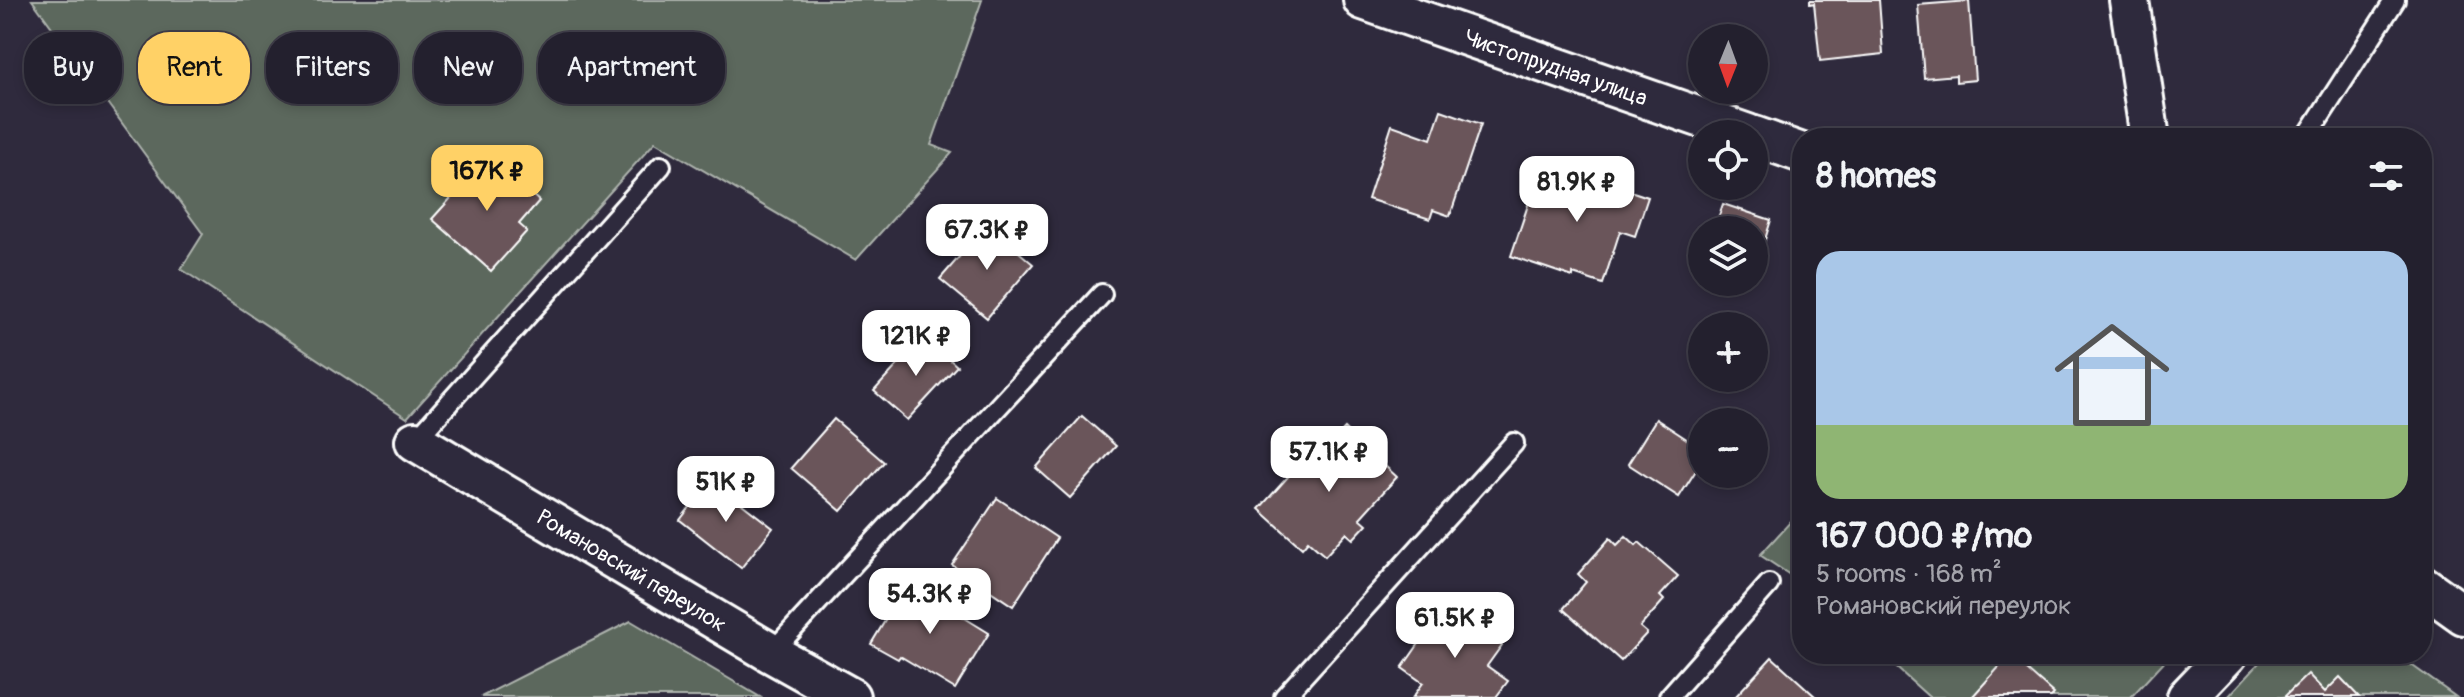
<!DOCTYPE html>
<meta charset="utf-8">
<style>
body{margin:0;font-family:Pangolin,sans-serif;background:#2f2d3a;color:#f1f3f6;height:100vh;display:flex;flex-direction:column;font-size:30px;white-space:nowrap}
*{box-sizing:border-box;margin:0}
p{font-size:26px;color:#a3a3aa}
.icon{flex:none;width:44px;height:44px;fill:none;stroke:currentColor;stroke-width:2;stroke-linecap:round;stroke-linejoin:round}
.map{position:relative;flex:1;overflow:hidden}
.panel{position:absolute;left:1792px;top:128px;width:640px;height:536px;display:flex;flex-direction:column;background:#23202e;border-radius:32px;box-shadow:0 4px 12px #0003,0 0 0 2px #403e4a}
.panel>*{flex:none}
.hud{position:absolute;left:24px;top:32px;width:760px;height:72px;display:flex;gap:16px}
.needle{width:52px;rotate:181deg}
.controls{position:absolute;left:1688px;top:24px;display:grid;gap:16px}
.controls a{display:grid;place-items:center;width:80px;height:80px;border-radius:50%;background:#23202e;box-shadow:0 4px 12px #0003,0 0 0 2px #403e4a;font-size:40px}
.price{position:absolute;translate:-50% -68px;padding:0 18px;border-radius:16px;background:#fff;color:#222;font-size:26px;line-height:52px;filter:drop-shadow(0 2px 4px #0008)}
.price::after{content:'';position:absolute;left:50%;top:48px;width:24px;height:18px;margin-left:-12px;background:inherit;clip-path:polygon(0 0,100% 0,50% 100%)}
.price.selected{background:#ffd166;color:#111}
ul{padding:0;list-style:none}
li{display:grid;align-content:center;gap:16px;height:424px;padding:0 24px}
li+li{border-top:2px solid #403e4a}
li span{display:grid;place-items:center;height:248px;border-radius:24px;color:#555}
li>.icon{margin-inline-start:auto}
span .icon{width:144px;height:144px;fill:#fffc;stroke-width:1}
li b{font-size:34px}
h2{display:flex;justify-content:space-between;align-items:center;height:96px;padding:0 24px;font-size:34px}
.pill{padding:0 28px;border-radius:32px;background:#23202e;box-shadow:0 4px 12px #0003,0 0 0 2px #403e4a;font-size:28px;line-height:72px}
.pill.selected{background:#ffd166;color:#111}
.map>svg:first-child{display:block}
.green{fill:#5c685d;stroke:#aeb4ae;stroke-width:2}
.building{fill:#6b555a;stroke:#fff;stroke-width:2}
.lines{fill:none;stroke-linecap:round;stroke-linejoin:round}
.service-casing{stroke:#fff;stroke-width:24}
.minor-casing{stroke:#fff;stroke-width:44}
.service{stroke:#2f2a3d;stroke-width:18}
.minor{stroke:#2f2a3d;stroke-width:38}
.labels{text-anchor:middle;stroke-width:6;stroke-linejoin:round;paint-order:stroke}
.street-label{font-size:22px;fill:#fff;stroke:#2f2a3d}
</style>
<div class="map">
<svg width="2464" height="697" viewBox="0 0 2464 697">
<rect width="100%" height="100%" fill="#2f2a3d"/>
<filter id="ink" filterUnits="userSpaceOnUse"><feTurbulence type="fractalNoise" baseFrequency=".0125" numOctaves="2"/><feDisplacementMap in="SourceGraphic" scale="16" xChannelSelector="R" yChannelSelector="G"/><feConvolveMatrix kernelMatrix="1 2 1 2 8 2 1 2 1" color-interpolation-filters="sRGB"/></filter>
<g filter="url(#ink)">
<!-- green -->
<g class="green">
<path d="M 32,0 L 982,0 L 931,145 L 952,153 L 856,260 L 655,142 L 407,418 L 181,269 L 203,234 Z"/>
<path d="M 1802,509 L 1802,583 L 1760,555 Z"/>
<path d="M 631,621 L 760,697 L 481,697 Z"/>
<path d="M 1894,654 L 2171,654 L 2131,697 L 1929,697 L 1889,661 Z"/>
<path d="M 2267,654 L 2396,654 L 2456,697 L 2228,697 Z"/>
</g>
<!-- building -->
<g class="building">
<path d="M 1810,0 L 1879,0 L 1883,54 L 1820,61 L 1814,3 L 1810,4 Z"/>
<path d="M 1969,1 L 1975,80 L 1956,82 L 1956,75 L 1924,78 L 1918,5 Z"/>
<path d="M 1441,110 L 1481,124 L 1450,216 L 1433,210 L 1430,219 L 1368,199 L 1392,125 L 1431,139 Z"/>
<path d="M 489,156 L 539,201 L 519,224 L 527,231 L 491,271 L 432,219 Z"/>
<path d="M 1577,166 L 1587,169 L 1585,176 L 1648,197 L 1635,236 L 1620,231 L 1603,284 L 1573,274 L 1573,277 L 1511,256 L 1539,172 L 1568,182 Z"/>
<path d="M 1723,204 L 1771,220 L 1756,269 L 1754,230 L 1714,230 Z"/>
<path d="M 987,225 L 1033,264 L 987,318 L 940,279 Z"/>
<path d="M 924,336 L 957,366 L 907,420 L 874,391 Z"/>
<path d="M 1082,416 L 1116,446 L 1070,498 L 1036,468 Z"/>
<path d="M 834,419 L 884,462 L 841,511 L 791,468 Z"/>
<path d="M 1656,419 L 1702,449 L 1702,461 L 1679,497 L 1628,464 Z"/>
<path d="M 1345,429 L 1397,477 L 1360,518 L 1367,524 L 1353,539 L 1346,533 L 1325,556 L 1308,541 L 1302,548 L 1259,509 L 1313,449 L 1320,455 Z"/>
<path d="M 711,480 L 773,528 L 741,568 L 680,520 Z"/>
<path d="M 997,498 L 1057,538 L 1013,606 L 952,565 Z"/>
<path d="M 1626,536 L 1636,545 L 1639,542 L 1678,576 L 1660,596 L 1664,600 L 1640,627 L 1647,633 L 1621,661 L 1563,609 L 1586,582 L 1578,574 L 1610,538 L 1617,545 Z"/>
<path d="M 908,583 L 989,633 L 955,689 L 900,656 L 898,659 L 871,644 Z"/>
<path d="M 1446,605 L 1502,645 L 1487,666 L 1508,681 L 1496,697 L 1413,697 L 1423,683 L 1402,668 Z"/>
<path d="M 2010,655 L 2054,694 L 2051,697 L 1972,697 Z"/>
<path d="M 1772,657 L 1816,697 L 1735,697 Z"/>
<path d="M 2308,674 L 2325,692 L 2340,677 L 2359,697 L 2284,697 Z"/>
</g>
<g class="lines">
<defs>
<g id="service">
<path d="M 2306,138 L 2395,0"/>
<path d="M 415,441 L 661,166"/>
<path d="M 771,653 L 1102,294"/>
<path d="M 1284,697 L 1514,443"/>
<path d="M 1669,697 L 1769,584"/>
</g>
<g id="minor">
<path d="M 1363,0 L 1748,134"/>
<path d="M 2129,0 L 2150,138"/>
<path d="M 1754,136 L 1802,153"/>
<path d="M 415,441 L 771,653 L 850,697"/>
<path d="M 2422,585 L 2464,615"/>
<path d="M 2187,697 L 2228,654"/>
</g>
</defs>
<!-- service casing -->
<use href="#service" class="service-casing"/>
<!-- minor casing -->
<use href="#minor" class="minor-casing"/>
<!-- service -->
<use href="#service" class="service"/>
<!-- minor -->
<use href="#minor" class="minor"/>
</g>
</g>
<g class="labels">
<!-- street labels -->
<g class="street-label">
<text transform="translate(1556 67) rotate(19)" y="8">Чистопрудная улица</text>
<text transform="translate(632 570) rotate(31)" y="8">Романовский переулок</text>
</g>
</g>
</svg>
<div class="controls">
<a><svg class="needle" viewBox="-14 -14 28 28"><path d="M0-13l5 13h-10z" fill="#e53935"/><path d="M0 13l5-13h-10z" fill="#a3a3aa"/></svg></a>
<a><svg class="icon" aria-label="locate" viewBox="0 0 24 24"><circle cx="12" cy="12" r="6"/><path d="M12 2v4M12 18v4M2 12h4M18 12h4"/></svg></a>
<a><svg class="icon" aria-label="layers" viewBox="0 0 24 24"><path d="M12 4l9 5-9 5-9-5zM3 14l9 5 9-5"/></svg></a>
<a>+</a>
<a>−</a>
</div>
<b class="price selected" style="left:487px;top:213px">167K ₽</b>
<b class="price" style="left:1577px;top:224px">81.9K ₽</b>
<b class="price" style="left:987px;top:272px">67.3K ₽</b>
<b class="price" style="left:916px;top:378px">121K ₽</b>
<b class="price" style="left:1329px;top:494px">57.1K ₽</b>
<b class="price" style="left:726px;top:524px">51K ₽</b>
<b class="price" style="left:930px;top:636px">54.3K ₽</b>
<b class="price" style="left:1455px;top:660px">61.5K ₽</b>
<div class="hud">
<a class="pill">Buy</a>
<a class="pill selected">Rent</a>
<a class="pill">Filters</a>
<a class="pill">New</a>
<a class="pill">Apartment</a>
</div>
<section class="panel">
<h2>8 homes<svg class="icon" aria-label="filters" viewBox="0 0 24 24"><path d="M4 7h16M4 17h16"/><circle cx="9" cy="7" r="2"/><circle cx="15" cy="17" r="2"/></svg></h2>
<ul>
<li><span style="background:linear-gradient(#a9c7e8 70%,#8fb573 0)"><svg class="icon" aria-label="home" viewBox="0 0 24 24"><path d="M3 11l9-7 9 7M6 9v11h12V9"/></svg></span><div><b>167 000 ₽/mo</b><p>5 rooms · 168 m²</p><p>Романовский переулок</p></div></li>
</ul>
</section>
</div>
